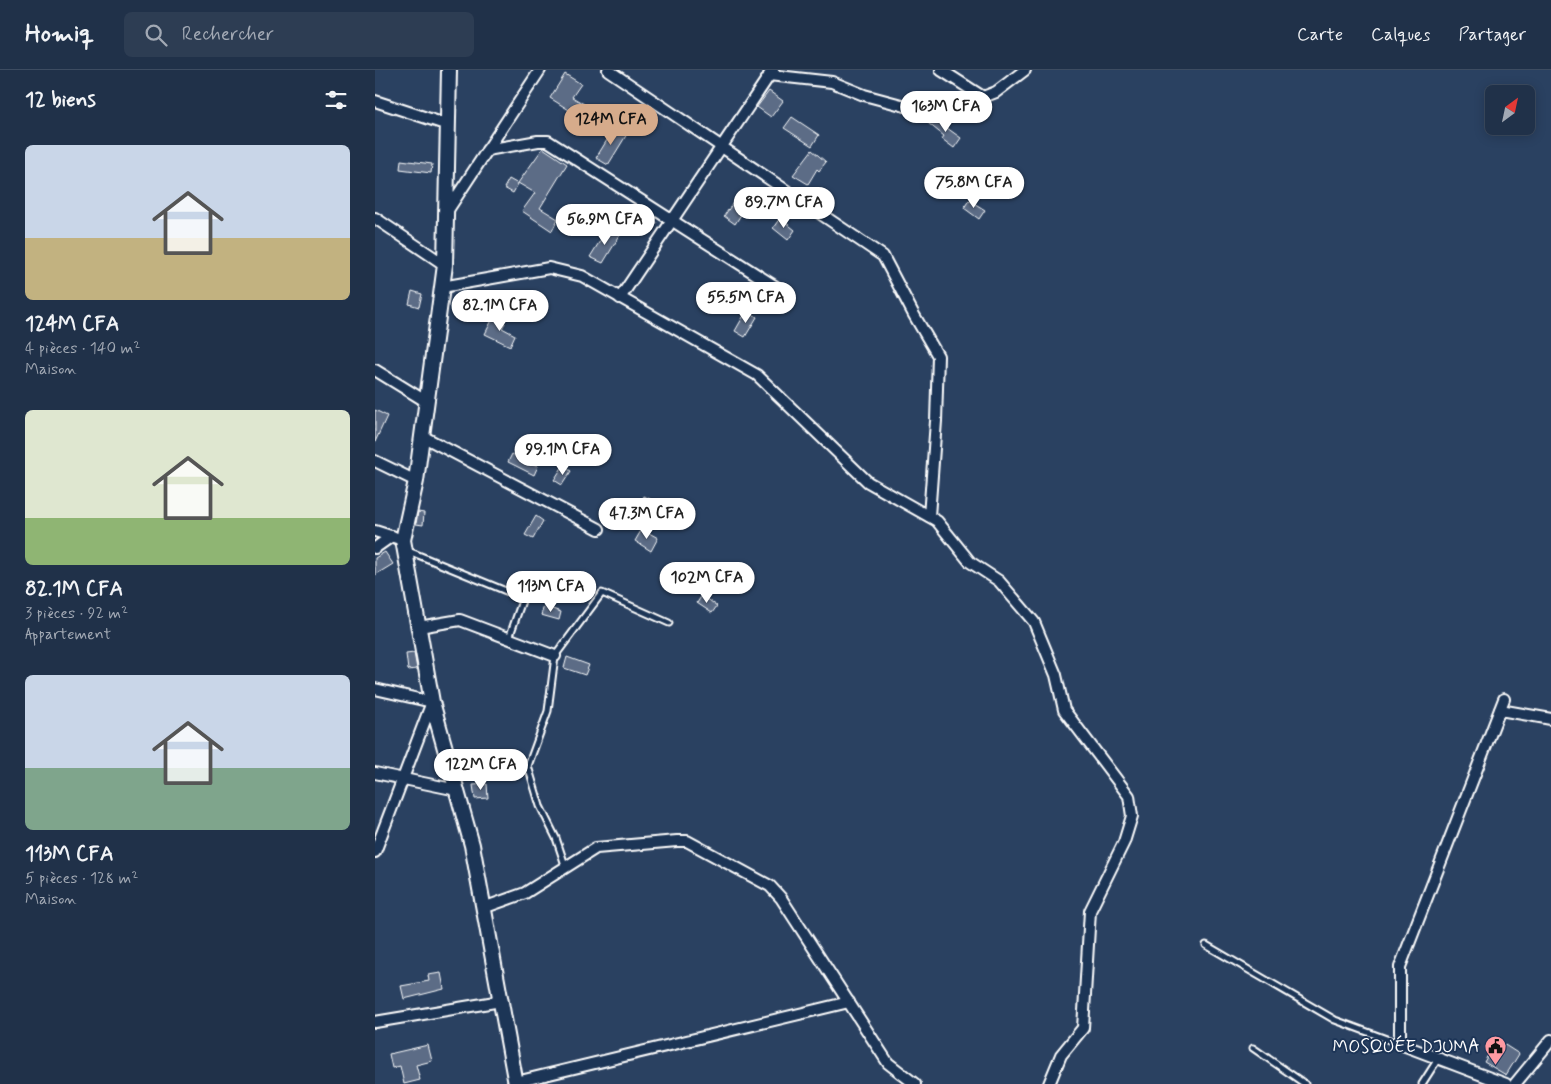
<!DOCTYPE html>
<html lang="fr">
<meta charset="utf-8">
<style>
body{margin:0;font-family:Mynerve,sans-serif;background:#2d3d53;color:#f1f3f6;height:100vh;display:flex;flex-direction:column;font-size:19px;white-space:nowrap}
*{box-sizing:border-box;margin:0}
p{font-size:16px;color:#a2a9b4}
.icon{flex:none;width:28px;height:28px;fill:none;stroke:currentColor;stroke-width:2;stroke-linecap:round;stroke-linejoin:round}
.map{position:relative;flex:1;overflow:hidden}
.sheet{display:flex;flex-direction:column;background:#203149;width:375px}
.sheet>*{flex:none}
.needle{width:32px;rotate:33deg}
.controls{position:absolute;left:1110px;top:15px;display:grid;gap:10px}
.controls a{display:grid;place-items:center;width:50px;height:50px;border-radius:8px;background:#203149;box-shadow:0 2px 12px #0003,0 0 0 1px #3d4c61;font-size:25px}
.price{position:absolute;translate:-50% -42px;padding:0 11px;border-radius:18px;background:#fff;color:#222;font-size:16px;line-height:32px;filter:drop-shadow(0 1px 2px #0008)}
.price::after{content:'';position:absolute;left:50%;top:30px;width:15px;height:11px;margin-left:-8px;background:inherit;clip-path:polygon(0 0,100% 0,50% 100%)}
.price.on{background:#d6ab8b;color:#111}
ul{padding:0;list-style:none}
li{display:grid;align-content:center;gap:10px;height:265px;padding:0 25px}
li span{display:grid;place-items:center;height:155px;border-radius:8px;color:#555}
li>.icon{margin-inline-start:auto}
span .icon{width:90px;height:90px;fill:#fffc;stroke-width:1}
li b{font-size:21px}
h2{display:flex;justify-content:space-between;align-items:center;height:60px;padding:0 25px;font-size:21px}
header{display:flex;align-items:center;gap:30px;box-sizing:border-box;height:70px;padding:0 25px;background:#203149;border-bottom:1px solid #3d4c61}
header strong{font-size:24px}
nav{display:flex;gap:28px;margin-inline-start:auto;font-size:18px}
.search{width:350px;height:45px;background:#2d3d53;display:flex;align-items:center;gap:12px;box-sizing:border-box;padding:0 18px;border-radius:8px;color:#a2a9b4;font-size:19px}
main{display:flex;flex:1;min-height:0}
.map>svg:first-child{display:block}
.building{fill:#5b6c86;stroke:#fff}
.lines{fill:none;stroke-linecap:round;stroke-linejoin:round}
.lane-casing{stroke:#fff;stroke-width:9}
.street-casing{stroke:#fff;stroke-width:14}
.secondary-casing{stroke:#fff;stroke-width:18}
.lane{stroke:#1d3557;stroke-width:5}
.street{stroke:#1d3557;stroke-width:10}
.secondary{stroke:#1d3557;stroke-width:14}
.labels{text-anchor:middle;stroke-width:4;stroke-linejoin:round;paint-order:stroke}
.poi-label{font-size:18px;fill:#fff;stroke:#1d3557;text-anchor:end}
</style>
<header>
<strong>Homiq</strong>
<div class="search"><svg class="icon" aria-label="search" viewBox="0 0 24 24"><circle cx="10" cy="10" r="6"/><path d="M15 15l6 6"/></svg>Rechercher</div>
<nav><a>Carte</a><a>Calques</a><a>Partager</a></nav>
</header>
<main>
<section class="sheet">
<h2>12 biens<svg class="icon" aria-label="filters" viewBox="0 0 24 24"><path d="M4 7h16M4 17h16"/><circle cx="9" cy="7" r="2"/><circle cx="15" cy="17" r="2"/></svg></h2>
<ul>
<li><span style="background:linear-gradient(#c9d6e8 60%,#c2b280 0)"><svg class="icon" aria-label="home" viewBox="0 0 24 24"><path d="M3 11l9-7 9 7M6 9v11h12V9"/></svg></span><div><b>124M CFA</b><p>4 pièces · 140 m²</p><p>Maison</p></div></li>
<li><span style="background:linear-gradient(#dfe7d0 70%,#8fb573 0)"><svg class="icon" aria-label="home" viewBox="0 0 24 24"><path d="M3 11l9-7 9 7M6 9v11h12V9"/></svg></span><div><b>82.1M CFA</b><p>3 pièces · 92 m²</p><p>Appartement</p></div></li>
<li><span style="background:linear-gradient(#c9d6e8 60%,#7fa58c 0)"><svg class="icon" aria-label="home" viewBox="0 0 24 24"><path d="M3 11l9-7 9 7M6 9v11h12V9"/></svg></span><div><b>113M CFA</b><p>5 pièces · 128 m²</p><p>Maison</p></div></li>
</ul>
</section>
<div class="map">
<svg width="1176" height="1014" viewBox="0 0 1176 1014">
<rect width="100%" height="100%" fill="#2a4161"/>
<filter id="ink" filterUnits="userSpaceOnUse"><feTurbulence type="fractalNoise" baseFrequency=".02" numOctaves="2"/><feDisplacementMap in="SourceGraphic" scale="10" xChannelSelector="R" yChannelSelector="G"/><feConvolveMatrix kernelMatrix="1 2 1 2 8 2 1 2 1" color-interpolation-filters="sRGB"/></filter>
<g filter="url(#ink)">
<!-- building -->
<g class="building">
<path d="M 190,4 L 206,14 L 197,27 L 209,34 L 202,45 L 175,28 Z"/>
<path d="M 394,21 L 408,31 L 396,47 L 382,37 Z"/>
<path d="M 417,47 L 444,65 L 437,76 L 409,58 Z"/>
<path d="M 558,48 L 586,68 L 579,78 L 567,69 L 569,66 L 553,53 Z"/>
<path d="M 240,57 L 252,64 L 233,95 L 221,88 Z"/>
<path d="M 168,78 L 192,94 L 165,138 L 183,149 L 177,161 L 147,141 L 160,123 L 143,113 Z"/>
<path d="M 437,80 L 451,92 L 444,101 L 442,99 L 433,114 L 418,105 Z"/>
<path d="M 26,90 L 57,94 L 56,103 L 25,99 Z"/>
<path d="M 134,109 L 143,114 L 138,123 L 129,118 Z"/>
<path d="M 594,130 L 610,140 L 604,149 L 589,138 Z"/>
<path d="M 358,133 L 369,140 L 360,154 L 349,146 Z"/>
<path d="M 272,146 L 282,152 L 277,160 L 267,154 Z"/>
<path d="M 405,148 L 420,160 L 413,170 L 398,158 Z"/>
<path d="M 233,158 L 245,165 L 228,193 L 215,187 Z"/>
<path d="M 37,221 L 47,224 L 44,237 L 34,234 Z"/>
<path d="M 372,240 L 382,247 L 370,267 L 360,261 Z"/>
<path d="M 118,248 L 130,253 L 127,258 L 140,265 L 135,276 L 110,264 Z"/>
<path d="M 0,340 L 12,346 L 0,372 Z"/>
<path d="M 137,384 L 163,396 L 159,405 L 133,392 Z"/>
<path d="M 188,396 L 196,401 L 187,415 L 179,410 Z"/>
<path d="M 269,426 L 279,431 L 274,441 L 264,437 Z"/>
<path d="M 43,442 L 49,443 L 48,455 L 41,454 Z"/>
<path d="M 161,446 L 168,451 L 158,469 L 150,465 Z"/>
<path d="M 267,459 L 283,468 L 276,481 L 260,471 Z"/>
<path d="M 10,482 L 18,494 L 0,505 L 0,488 Z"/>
<path d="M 327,525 L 342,536 L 337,543 L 322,533 Z"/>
<path d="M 169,536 L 186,542 L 184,550 L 166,545 Z"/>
<path d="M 39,583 L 42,599 L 33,600 L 31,584 Z"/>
<path d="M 192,587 L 214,595 L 210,605 L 189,598 Z"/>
<path d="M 112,714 L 113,728 L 100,729 L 98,715 Z"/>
<path d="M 66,903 L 69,919 L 29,929 L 26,916 L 54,911 L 53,905 Z"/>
<path d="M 1122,970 L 1144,984 L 1131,1005 L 1109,992 Z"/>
<path d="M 53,975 L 57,991 L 41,995 L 45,1010 L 29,1014 L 25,996 L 17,998 L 14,984 Z"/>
</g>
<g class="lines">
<defs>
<g id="lane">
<path d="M 31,480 L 148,528 L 134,568"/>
<path d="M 191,798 L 181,768 L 165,736 L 153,696 L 173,641 L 180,586 L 227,523 L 294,553"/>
<path d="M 831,875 L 960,950 L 1025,974"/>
<path d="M 878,978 L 930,1014"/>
<path d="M 1047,1014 L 1063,989"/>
</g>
<g id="street">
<path d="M 233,0 L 508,186 L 539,245 L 563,286 L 561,351 L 554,446"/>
<path d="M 566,0 L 608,27"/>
<path d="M 394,5 L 457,12 L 489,25 L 549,41 L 580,38 L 621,22 L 650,0"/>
<path d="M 0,31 L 73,55"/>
<path d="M 112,80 L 163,71 L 173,71 L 401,217"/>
<path d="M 71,143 L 165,0"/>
<path d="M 0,148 L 70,195"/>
<path d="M 67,217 L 174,198 L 207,206 L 382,305 L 493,412 L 562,451 L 595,492 L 624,511 L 659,552 L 681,605 L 689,640 L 754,726 L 757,746 L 749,772 L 715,841 L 708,958 L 686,985 L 674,1014"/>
<path d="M 245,228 L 398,0"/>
<path d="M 0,300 L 52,332"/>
<path d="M 47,366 L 224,459"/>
<path d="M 0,391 L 41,411"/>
<path d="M 0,461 L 28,470"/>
<path d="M 0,478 L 17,466"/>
<path d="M 44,557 L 85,550 L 180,586"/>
<path d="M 0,619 L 57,632 L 0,782"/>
<path d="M 1129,629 L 1025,897 L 1025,974 L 1131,1014"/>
<path d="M 1125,640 L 1176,649"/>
<path d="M 0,703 L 82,720"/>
<path d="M 108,838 L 150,823 L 221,778 L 302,771 L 312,771 L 395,816 L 406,828 L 513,993 L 540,1014"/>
<path d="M 0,952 L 126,931"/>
<path d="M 141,1012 L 474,932"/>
<path d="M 1140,1014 L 1176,970"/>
</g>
<path id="secondary" d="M 74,0 L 70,195 L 41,411 L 28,470 L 57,632 L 97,775 L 141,1014"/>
</defs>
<!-- lane casing -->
<use href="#lane" class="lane-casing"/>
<!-- street casing -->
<use href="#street" class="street-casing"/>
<!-- secondary casing -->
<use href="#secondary" class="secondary-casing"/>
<!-- lane -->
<use href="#lane" class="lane"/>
<!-- street -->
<use href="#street" class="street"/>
<!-- secondary -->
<use href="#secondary" class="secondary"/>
</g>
</g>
<!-- icons -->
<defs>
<symbol id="civic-pin" viewBox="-11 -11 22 30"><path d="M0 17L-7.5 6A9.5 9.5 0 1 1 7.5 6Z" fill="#ff9aa2" stroke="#1d3557"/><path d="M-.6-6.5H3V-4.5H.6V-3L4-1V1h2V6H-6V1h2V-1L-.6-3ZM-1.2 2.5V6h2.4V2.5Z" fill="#111"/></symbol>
</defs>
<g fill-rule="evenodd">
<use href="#civic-pin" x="1108" y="964" width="25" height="34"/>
</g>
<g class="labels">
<!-- poi labels -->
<g class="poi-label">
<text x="1105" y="982">MOSQUÉE DJUMA</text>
</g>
</g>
</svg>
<div class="controls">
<a><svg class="needle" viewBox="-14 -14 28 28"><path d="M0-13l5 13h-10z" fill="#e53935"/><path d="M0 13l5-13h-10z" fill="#a2a9b4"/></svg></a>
</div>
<b class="price" style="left:571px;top:63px">163M CFA</b>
<b class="price on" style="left:236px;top:76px">124M CFA</b>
<b class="price" style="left:599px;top:139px">75.8M CFA</b>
<b class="price" style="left:409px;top:159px">89.7M CFA</b>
<b class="price" style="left:230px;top:176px">56.9M CFA</b>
<b class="price" style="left:371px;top:254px">55.5M CFA</b>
<b class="price" style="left:125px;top:262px">82.1M CFA</b>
<b class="price" style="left:188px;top:406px">99.1M CFA</b>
<b class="price" style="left:272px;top:470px">47.3M CFA</b>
<b class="price" style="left:332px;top:534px">102M CFA</b>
<b class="price" style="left:176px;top:543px">113M CFA</b>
<b class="price" style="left:106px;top:721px">122M CFA</b>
</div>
</main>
